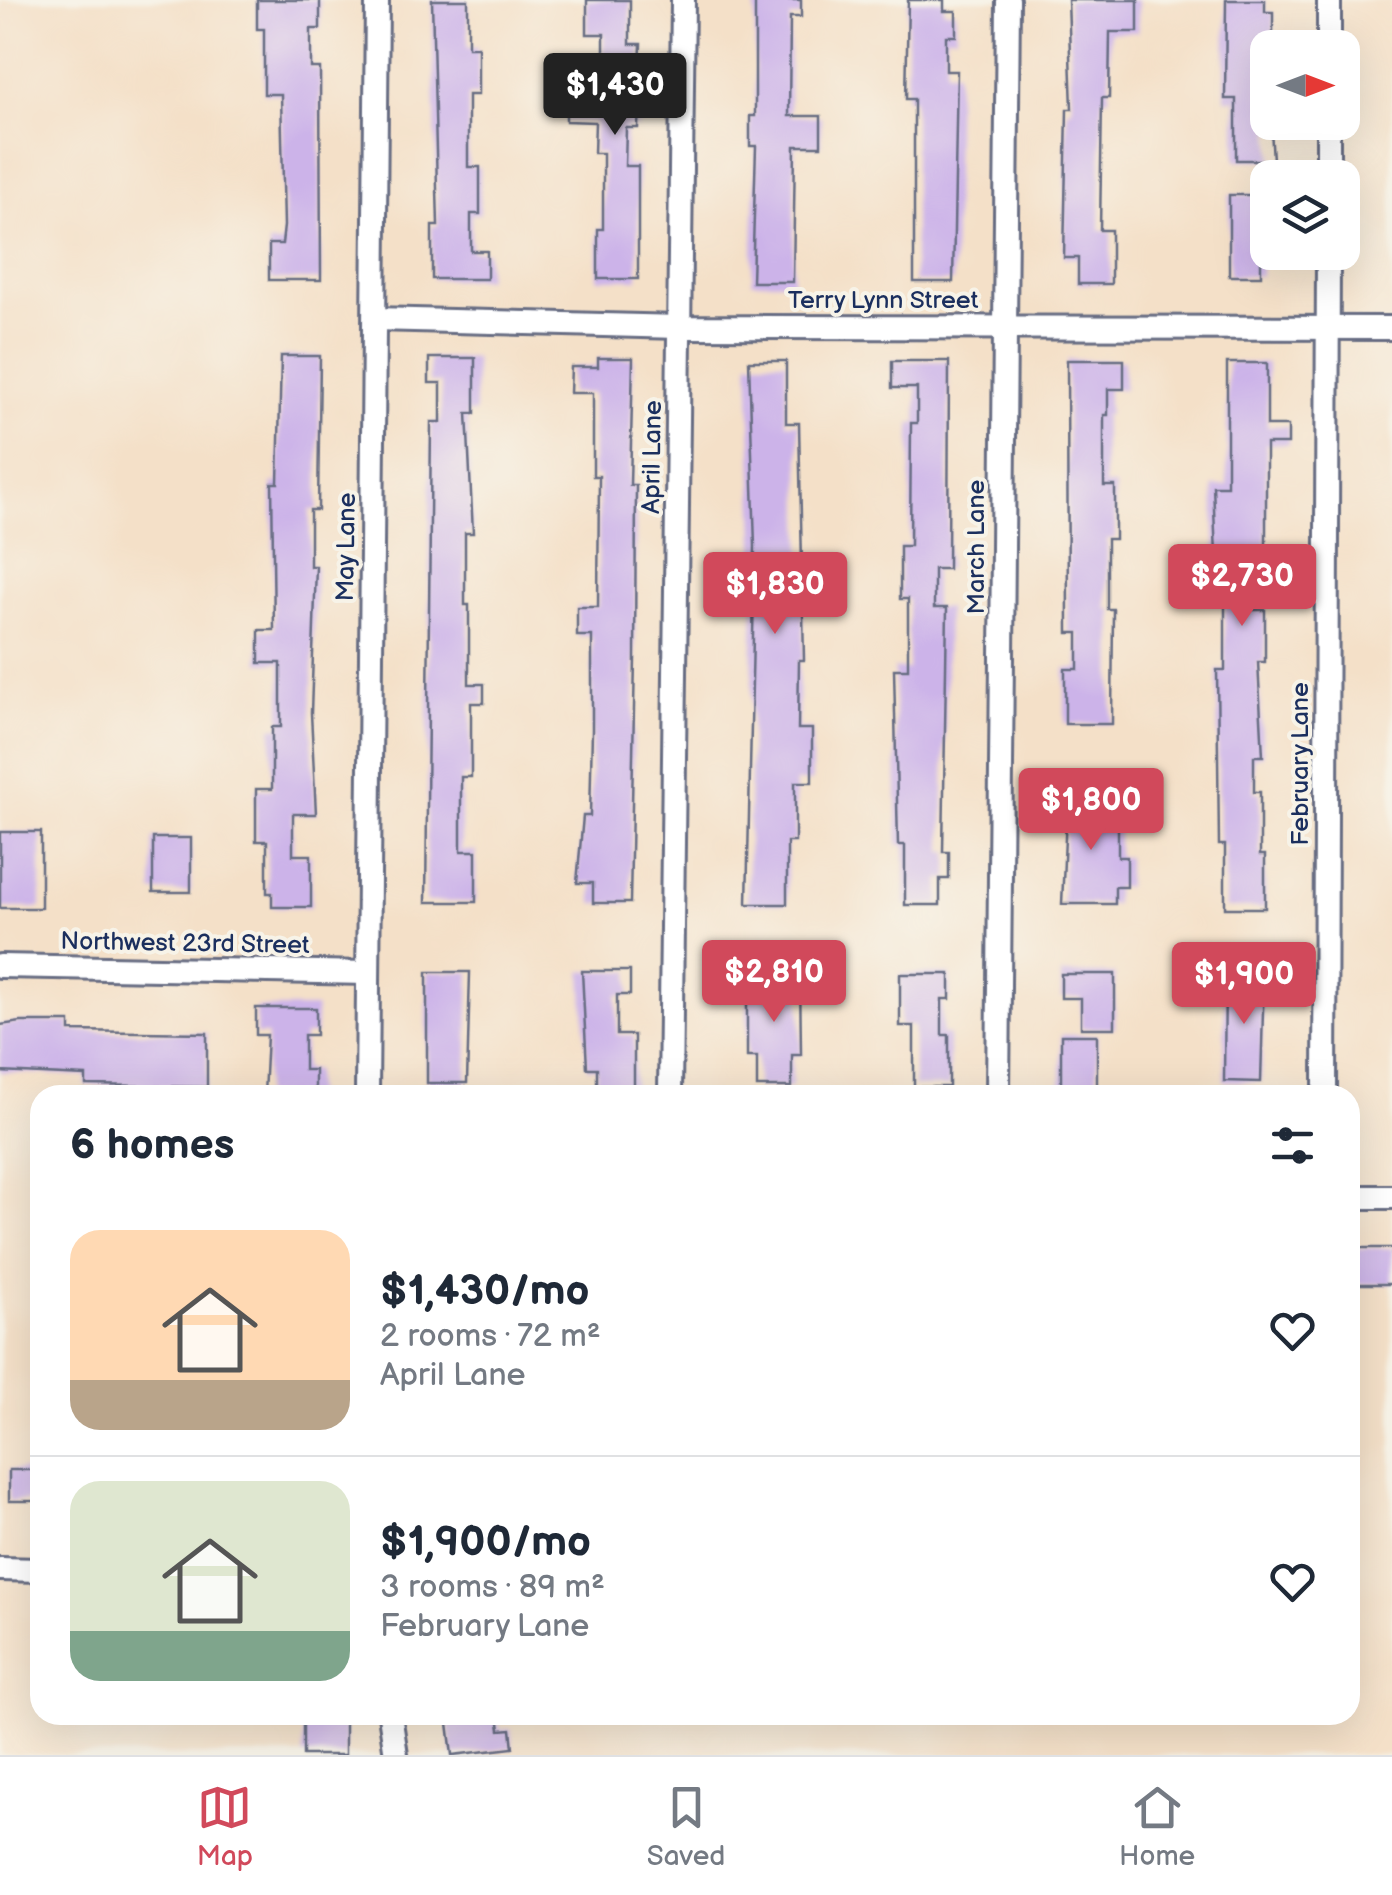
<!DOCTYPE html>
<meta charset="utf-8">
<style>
body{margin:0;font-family:"Balsamiq Sans",sans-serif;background:#f2f2f3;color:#1f2937;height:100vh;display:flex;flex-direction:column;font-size:38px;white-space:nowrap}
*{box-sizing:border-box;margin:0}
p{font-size:32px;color:#747a83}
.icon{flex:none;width:55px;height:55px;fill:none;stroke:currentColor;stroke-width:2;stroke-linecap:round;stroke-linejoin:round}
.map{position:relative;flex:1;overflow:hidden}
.details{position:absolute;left:30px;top:1085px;width:1330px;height:640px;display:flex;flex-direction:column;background:#fff;border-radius:30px;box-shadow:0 10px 40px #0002}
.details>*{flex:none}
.needle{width:65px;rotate:90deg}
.controls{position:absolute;left:1250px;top:30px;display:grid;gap:20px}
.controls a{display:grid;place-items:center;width:110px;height:110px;border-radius:20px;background:#fff;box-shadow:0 10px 40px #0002;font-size:50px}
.price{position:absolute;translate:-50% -85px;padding:0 22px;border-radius:10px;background:#d1495b;color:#fff;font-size:32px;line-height:65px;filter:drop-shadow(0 2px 5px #0008)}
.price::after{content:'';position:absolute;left:50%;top:60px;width:30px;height:22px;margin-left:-15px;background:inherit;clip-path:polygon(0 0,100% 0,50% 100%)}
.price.active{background:#222;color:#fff}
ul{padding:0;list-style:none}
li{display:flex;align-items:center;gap:30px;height:250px;padding:0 40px}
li+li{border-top:2px solid #e0e1e3}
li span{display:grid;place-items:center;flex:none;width:280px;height:200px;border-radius:30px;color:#555}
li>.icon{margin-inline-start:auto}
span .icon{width:120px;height:120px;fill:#fffc;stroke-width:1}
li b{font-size:42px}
h2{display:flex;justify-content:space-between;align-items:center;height:120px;padding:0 40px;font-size:42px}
.dock{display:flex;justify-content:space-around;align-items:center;height:140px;border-top:2px solid #e0e1e3;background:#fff;font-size:28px;color:#747a83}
.dock a{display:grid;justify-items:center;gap:5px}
.dock .active{color:#d1495b}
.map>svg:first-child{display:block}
.building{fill:#ccb3e9}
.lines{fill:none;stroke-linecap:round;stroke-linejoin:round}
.minor-casing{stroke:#676d83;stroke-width:28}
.minor{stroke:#fff;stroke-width:22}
.labels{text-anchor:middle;stroke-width:8;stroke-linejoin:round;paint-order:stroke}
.street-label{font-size:25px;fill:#1b2f5e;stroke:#f7f3e8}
</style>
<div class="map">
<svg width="1392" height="1755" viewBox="0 0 1392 1755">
<rect width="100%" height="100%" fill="#f7f3e8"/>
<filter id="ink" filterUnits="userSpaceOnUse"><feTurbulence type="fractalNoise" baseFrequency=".01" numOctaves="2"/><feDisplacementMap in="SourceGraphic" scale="20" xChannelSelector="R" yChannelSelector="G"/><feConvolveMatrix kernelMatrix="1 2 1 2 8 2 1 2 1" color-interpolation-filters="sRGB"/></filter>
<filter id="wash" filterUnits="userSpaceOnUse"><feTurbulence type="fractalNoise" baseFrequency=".0048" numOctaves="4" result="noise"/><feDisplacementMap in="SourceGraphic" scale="40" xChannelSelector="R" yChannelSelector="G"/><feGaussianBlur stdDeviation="2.25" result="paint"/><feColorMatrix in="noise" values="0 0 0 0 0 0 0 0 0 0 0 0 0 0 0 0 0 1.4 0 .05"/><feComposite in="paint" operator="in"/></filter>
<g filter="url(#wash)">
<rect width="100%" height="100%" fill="#f4e0c8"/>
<g id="blocks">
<!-- building -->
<g class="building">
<path d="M 257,0 L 320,0 L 320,29 L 311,29 L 311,68 L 320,68 L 321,280 L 269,280 L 269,244 L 282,244 L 284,226 L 281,94 L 264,94 L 264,29 L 257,29 Z"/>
<path d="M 432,0 L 468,0 L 468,47 L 478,47 L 478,95 L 468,95 L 468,167 L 480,167 L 480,214 L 471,214 L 471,251 L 487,251 L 487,279 L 432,279 L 432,226 L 438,226 Z"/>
<path d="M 587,0 L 630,0 L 630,44 L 641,44 L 638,128 L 626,128 L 625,166 L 638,166 L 638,279 L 598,279 L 598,229 L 603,229 L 603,153 L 594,153 L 595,122 L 566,121 L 566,104 L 604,105 L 604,34 L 587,34 Z"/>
<path d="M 755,0 L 801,0 L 801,17 L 790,17 L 789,116 L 821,116 L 821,146 L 795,146 L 793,282 L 752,282 L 756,146 L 750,146 L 750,116 L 755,116 Z"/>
<path d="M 908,0 L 944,0 L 944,11 L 956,11 L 956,36 L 946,36 L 946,71 L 957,71 L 953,282 L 914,282 L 914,99 L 906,99 Z"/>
<path d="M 1068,0 L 1138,0 L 1138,32 L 1110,32 L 1109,98 L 1102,98 L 1100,230 L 1111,230 L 1111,284 L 1078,284 L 1078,258 L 1064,258 L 1067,109 L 1072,109 Z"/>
<path d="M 1226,0 L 1265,0 L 1265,12 L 1273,12 L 1273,38 L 1265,38 L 1273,160 L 1236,160 L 1236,99 L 1225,99 Z"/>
<rect x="1229" y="195" width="32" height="81"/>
<path d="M 281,356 L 320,356 L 318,510 L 310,510 L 310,566 L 316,566 L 311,713 L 316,814 L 293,814 L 293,855 L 311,855 L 311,907 L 272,907 L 272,893 L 267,893 L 267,841 L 256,841 L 256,789 L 272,789 L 272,727 L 281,727 L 281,663 L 259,663 L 259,630 L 274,630 L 272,483 L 278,483 Z"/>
<path d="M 429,358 L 475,358 L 475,413 L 467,413 L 473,533 L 465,533 L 465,605 L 469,605 L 469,684 L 484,684 L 484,703 L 471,703 L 471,777 L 461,777 L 461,851 L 476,851 L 476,902 L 426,902 L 431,422 L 441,422 L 441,383 L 429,383 Z"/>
<path d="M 598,358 L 633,358 L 630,485 L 636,485 L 635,658 L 630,903 L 593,903 L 593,883 L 577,883 L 583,816 L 590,816 L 592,730 L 592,636 L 577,636 L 577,607 L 598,607 L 599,476 L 593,476 L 593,393 L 570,393 L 571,367 L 598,367 Z"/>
<path d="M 1067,360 L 1124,360 L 1124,389 L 1108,389 L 1108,415 L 1104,415 L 1104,486 L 1115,486 L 1115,539 L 1107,539 L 1107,609 L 1113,609 L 1112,724 L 1065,724 L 1065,669 L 1078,669 L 1078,633 L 1068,633 Z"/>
<path d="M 749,361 L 786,361 L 786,423 L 799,423 L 804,660 L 799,660 L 798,729 L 812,729 L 812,782 L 795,782 L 795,842 L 787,842 L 787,904 L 747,904 L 755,546 Z"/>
<path d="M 892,361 L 949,361 L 948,569 L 934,569 L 934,608 L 947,608 L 943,852 L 949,852 L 949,879 L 940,879 L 940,905 L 905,905 L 905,845 L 898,845 L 894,669 L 908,669 L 908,599 L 900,599 L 900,546 L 910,546 L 911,423 L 917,423 L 917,388 L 892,388 Z"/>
<path d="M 1227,363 L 1267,363 L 1267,426 L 1288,426 L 1288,444 L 1266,444 L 1266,571 L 1253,571 L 1253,610 L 1265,610 L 1265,662 L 1258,662 L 1263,756 L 1254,756 L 1254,792 L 1260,792 L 1260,855 L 1265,855 L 1265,908 L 1225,908 L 1225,845 L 1219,845 L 1217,670 L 1225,670 L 1225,601 L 1218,601 L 1213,486 L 1227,486 Z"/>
<path d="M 1067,793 L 1102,793 L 1102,818 L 1118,818 L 1118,857 L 1127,857 L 1127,887 L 1115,887 L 1115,904 L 1062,904 Z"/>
<rect x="0" y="832" width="41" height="76"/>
<rect x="153" y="838" width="38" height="54"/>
<path d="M 582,971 L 630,971 L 630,995 L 617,995 L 617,1035 L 634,1035 L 634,1087 L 597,1087 L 597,1068 L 587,1068 Z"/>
<path d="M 747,971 L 800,971 L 801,1055 L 792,1055 L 792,1087 L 757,1087 L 757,1057 L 747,1057 Z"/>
<path d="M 427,972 L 470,972 L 467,1083 L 427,1083 Z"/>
<path d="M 900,974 L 950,974 L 950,999 L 942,999 L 942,1035 L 949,1035 L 949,1087 L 914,1087 L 914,1026 L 900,1026 Z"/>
<path d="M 1061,974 L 1115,974 L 1115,1028 L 1081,1028 L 1081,998 L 1061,998 Z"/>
<path d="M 1225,974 L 1264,974 L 1261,1082 L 1224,1081 Z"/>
<path d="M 256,1008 L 316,1008 L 316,1035 L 304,1035 L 304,1070 L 315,1070 L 315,1095 L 264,1095 L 267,1035 L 256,1035 Z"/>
<path d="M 21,1022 L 70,1022 L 70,1031 L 207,1033 L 207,1087 L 86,1085 L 86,1076 L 0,1072 L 0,1025 Z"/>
<rect x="1061" y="1035" width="36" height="53"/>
<rect x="1356" y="1248" width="36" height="36"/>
<rect x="9" y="1470" width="31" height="31"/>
<path d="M 447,1715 L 498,1715 L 500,1730 L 511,1729 L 513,1748 L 452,1755 Z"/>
<rect x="303" y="1717" width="42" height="38"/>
</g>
</g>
</g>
<g filter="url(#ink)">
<use href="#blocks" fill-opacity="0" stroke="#676d83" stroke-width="2.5"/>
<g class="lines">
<defs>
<g id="minor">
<path d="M 1329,48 L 1329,0"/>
<path d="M 1328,178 L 1328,122"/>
<path d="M 375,319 L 680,327 L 1392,328"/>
<path d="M 0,966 L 368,973"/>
<path d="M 367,1095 L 377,0"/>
<path d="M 670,1095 L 683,0"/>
<path d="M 998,1095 L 1008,0"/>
<path d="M 1325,1095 L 1328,252"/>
<path d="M 1350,1197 L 1392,1197"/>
<path d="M 0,1569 L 40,1570"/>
<path d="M 390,1715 L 396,1755"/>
</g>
</defs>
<!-- minor casing -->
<use href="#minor" class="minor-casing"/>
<!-- minor -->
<use href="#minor" class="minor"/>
</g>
</g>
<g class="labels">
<!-- street labels -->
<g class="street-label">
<text x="883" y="308">Terry Lynn Street</text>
<text transform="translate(651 457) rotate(-89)" y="9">April Lane</text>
<text transform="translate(345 547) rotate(-89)" y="9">May Lane</text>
<text transform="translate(975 547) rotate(-90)" y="9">March Lane</text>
<text transform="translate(1299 764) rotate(-90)" y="9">February Lane</text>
<text transform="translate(185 942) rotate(1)" y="9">Northwest 23rd Street</text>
</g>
</g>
</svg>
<div class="controls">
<a><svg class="needle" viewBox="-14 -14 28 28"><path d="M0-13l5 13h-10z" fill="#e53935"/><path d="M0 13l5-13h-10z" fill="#747a83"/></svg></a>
<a><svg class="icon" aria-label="layers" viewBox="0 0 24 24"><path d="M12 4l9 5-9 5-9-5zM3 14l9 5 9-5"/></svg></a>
</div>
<b class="price active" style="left:615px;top:138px">$1,430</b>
<b class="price" style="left:1242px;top:629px">$2,730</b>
<b class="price" style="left:775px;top:637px">$1,830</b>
<b class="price" style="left:1091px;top:853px">$1,800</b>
<b class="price" style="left:774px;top:1025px">$2,810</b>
<b class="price" style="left:1244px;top:1027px">$1,900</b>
<section class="details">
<h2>6 homes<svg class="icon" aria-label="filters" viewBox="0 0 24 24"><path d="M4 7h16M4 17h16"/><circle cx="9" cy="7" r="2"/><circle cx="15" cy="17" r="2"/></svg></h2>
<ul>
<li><span style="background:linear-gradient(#ffd9b3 75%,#b9a48a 0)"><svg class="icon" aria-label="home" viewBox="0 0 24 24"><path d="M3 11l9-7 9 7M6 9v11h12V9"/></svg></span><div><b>$1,430/mo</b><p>2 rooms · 72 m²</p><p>April Lane</p></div><svg class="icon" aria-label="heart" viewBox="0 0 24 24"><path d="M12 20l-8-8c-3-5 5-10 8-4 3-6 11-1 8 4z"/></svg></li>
<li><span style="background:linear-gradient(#dfe7d0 75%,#7fa58c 0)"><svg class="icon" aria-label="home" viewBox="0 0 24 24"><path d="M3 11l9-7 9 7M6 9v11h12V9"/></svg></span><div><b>$1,900/mo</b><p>3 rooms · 89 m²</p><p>February Lane</p></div><svg class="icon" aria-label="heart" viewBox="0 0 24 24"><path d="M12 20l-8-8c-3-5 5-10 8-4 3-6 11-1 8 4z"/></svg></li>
</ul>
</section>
</div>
<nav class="dock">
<a class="active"><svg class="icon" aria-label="map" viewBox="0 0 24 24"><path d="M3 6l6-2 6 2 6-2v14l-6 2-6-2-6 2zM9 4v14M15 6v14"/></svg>Map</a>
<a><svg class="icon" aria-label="saved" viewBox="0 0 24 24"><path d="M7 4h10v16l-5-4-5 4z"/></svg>Saved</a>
<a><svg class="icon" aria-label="home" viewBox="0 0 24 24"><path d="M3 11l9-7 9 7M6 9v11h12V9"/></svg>Home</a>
</nav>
